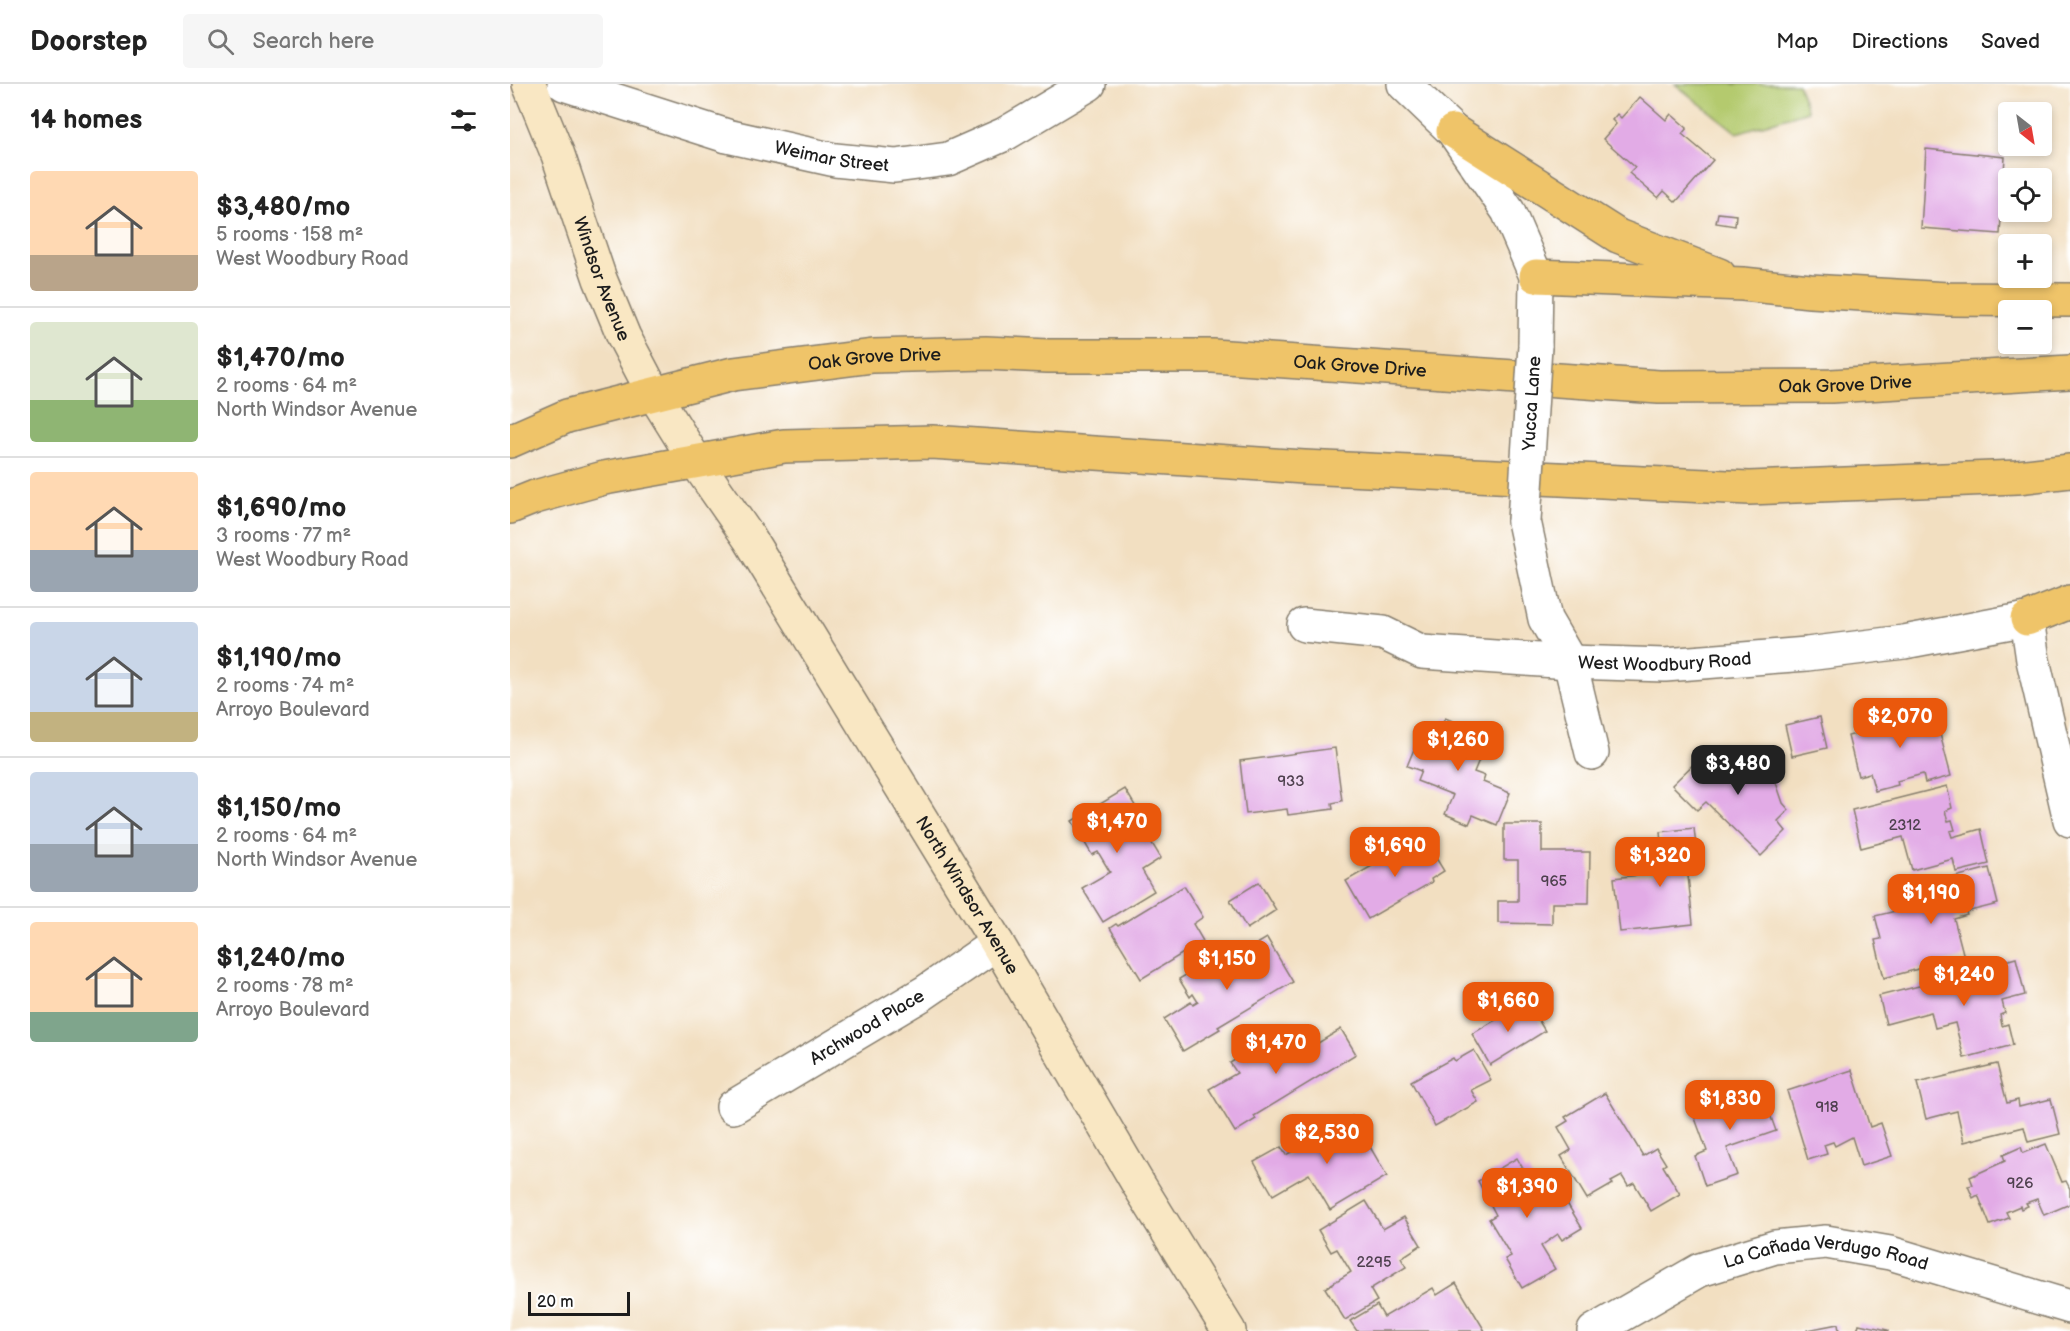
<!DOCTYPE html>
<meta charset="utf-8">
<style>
body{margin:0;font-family:"Balsamiq Sans",sans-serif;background:#f6f6f6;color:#222;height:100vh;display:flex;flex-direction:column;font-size:22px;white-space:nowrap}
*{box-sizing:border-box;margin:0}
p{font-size:20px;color:#767676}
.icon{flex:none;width:33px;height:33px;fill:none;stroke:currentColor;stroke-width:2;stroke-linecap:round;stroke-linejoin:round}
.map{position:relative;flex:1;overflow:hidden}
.panel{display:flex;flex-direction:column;background:#fff;width:510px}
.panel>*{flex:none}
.needle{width:39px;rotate:149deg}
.buttons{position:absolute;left:1488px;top:18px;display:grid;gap:12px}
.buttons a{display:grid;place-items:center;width:54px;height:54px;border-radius:6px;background:#fff;box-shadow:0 3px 9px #0003;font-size:30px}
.scale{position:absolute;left:18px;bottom:15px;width:102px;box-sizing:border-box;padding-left:6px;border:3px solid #1c1c1c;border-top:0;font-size:16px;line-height:21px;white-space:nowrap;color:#1c1c1c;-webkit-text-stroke:4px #fff;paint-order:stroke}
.price{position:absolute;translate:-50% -51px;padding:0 14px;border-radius:12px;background:#ea580c;color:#fff;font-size:20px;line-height:39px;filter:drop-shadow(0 2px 3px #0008)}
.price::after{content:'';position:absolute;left:50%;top:36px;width:18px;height:14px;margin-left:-9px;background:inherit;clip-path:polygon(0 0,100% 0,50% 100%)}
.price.selected{background:#222;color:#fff}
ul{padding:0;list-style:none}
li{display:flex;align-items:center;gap:18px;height:150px;padding:0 30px}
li+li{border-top:2px solid #e0e0e0}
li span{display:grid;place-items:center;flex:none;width:168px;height:120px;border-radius:6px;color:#555}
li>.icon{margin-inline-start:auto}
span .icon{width:72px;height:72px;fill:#fffc;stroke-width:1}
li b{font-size:26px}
h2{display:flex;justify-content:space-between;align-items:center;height:72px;padding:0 30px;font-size:26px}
header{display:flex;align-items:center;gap:36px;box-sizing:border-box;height:84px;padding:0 30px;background:#fff;border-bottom:2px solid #e0e0e0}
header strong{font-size:28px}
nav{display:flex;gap:33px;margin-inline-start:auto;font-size:21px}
.search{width:420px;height:54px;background:#f6f6f6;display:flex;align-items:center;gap:15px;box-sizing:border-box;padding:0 21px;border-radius:6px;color:#767676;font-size:22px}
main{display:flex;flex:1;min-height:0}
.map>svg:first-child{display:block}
.green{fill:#b4ca6e;stroke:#687345;stroke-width:1.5}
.building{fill:#e2abe6}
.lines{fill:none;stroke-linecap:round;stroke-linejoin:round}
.street-casing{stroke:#877e6e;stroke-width:36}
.secondary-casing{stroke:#877e6e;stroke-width:36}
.primary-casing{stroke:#877e6e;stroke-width:36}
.street{stroke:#fff;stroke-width:33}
.secondary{stroke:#f9e7c3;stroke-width:33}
.primary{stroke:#efc469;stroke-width:33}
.street-bridge-casing{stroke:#877e6e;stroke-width:36;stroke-linecap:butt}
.street-bridge{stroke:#fff;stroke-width:33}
.labels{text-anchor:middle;stroke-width:5;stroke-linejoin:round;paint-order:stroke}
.number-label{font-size:15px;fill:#4e404e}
.street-label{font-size:18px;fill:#1c1c1c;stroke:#fff}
</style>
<header>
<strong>Doorstep</strong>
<div class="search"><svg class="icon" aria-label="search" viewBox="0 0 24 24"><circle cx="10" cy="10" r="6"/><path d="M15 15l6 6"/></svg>Search here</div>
<nav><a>Map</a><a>Directions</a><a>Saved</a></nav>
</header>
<main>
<section class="panel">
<h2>14 homes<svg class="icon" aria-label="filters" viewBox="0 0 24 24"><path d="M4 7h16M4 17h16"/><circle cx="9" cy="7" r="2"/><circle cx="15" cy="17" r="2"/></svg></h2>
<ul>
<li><span style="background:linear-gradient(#ffd9b3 70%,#b9a48a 0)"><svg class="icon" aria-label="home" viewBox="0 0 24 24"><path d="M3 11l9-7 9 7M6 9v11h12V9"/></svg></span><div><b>$3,480/mo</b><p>5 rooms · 158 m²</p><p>West Woodbury Road</p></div></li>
<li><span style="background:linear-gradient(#dfe7d0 65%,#8fb573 0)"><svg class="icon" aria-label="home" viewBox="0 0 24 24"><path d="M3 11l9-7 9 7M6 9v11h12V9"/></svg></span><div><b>$1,470/mo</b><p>2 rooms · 64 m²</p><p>North Windsor Avenue</p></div></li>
<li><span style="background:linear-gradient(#ffd9b3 65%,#9aa5b1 0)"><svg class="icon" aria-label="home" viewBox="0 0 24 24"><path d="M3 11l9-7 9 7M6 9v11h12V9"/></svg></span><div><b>$1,690/mo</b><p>3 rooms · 77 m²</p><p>West Woodbury Road</p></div></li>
<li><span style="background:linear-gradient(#c9d6e8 75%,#c2b280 0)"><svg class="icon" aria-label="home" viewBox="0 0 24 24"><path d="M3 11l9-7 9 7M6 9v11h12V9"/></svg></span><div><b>$1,190/mo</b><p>2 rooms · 74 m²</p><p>Arroyo Boulevard</p></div></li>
<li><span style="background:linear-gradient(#c9d6e8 60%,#9aa5b1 0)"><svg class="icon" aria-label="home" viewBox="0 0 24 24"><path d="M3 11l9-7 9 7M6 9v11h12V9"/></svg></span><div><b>$1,150/mo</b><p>2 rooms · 64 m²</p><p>North Windsor Avenue</p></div></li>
<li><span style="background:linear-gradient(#ffd9b3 75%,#7fa58c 0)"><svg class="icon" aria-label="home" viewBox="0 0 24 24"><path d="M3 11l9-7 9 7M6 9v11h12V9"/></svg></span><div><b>$1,240/mo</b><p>2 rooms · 78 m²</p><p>Arroyo Boulevard</p></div></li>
</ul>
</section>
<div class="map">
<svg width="1560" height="1247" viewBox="0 0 1560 1247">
<rect width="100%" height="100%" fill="#fff"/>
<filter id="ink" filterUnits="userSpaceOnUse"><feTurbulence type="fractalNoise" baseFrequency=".0167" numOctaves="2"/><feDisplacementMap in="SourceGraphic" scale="12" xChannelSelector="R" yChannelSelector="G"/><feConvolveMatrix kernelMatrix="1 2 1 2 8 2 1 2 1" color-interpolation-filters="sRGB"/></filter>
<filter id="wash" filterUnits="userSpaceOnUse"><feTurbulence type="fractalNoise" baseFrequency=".008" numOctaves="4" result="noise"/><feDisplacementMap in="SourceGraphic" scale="24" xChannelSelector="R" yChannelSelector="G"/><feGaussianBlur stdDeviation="1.35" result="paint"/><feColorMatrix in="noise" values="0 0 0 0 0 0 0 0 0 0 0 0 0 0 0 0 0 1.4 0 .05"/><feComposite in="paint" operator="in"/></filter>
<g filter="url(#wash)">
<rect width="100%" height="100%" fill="#f2dfc1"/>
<!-- green -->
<path class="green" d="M 1165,0 L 1288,0 L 1298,27 L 1227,49 Z"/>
<g id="blocks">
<!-- building -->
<g class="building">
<path d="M 1130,13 L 1156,36 L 1161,30 L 1177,44 L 1172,50 L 1203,76 L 1166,118 L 1154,107 L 1148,114 L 1119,89 L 1125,83 L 1093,55 L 1106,40 L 1102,36 L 1107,30 L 1111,34 Z"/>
<path d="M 1416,65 L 1495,73 L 1490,150 L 1411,144 Z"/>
<path d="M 1208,129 L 1226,131 L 1225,142 L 1206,139 Z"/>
<path d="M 1411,619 L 1419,649 L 1429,646 L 1441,692 L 1415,699 L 1413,690 L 1387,697 L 1388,701 L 1365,707 L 1360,689 L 1348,692 L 1338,652 L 1365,645 L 1361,632 Z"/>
<path d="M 1310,633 L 1317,664 L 1282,672 L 1275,641 Z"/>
<path d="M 935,634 L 979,652 L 964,688 L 975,692 L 973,698 L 1000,709 L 987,741 L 963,731 L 959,740 L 935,730 L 943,711 L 907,697 L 911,687 L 897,682 L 912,646 L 927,652 Z"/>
<path d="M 1244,663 L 1260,681 L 1273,719 L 1279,726 L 1268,737 L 1276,747 L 1251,772 L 1196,718 L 1187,726 L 1162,701 L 1199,665 L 1211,677 L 1218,671 L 1226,681 Z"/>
<path d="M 825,664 L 832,717 L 822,719 L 823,725 L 778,731 L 777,725 L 736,730 L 730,677 Z"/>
<path d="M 1437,702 L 1442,724 L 1435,727 L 1438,737 L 1442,736 L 1445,746 L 1440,747 L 1442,753 L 1471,745 L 1479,780 L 1446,788 L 1443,775 L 1402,786 L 1393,753 L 1351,764 L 1342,726 Z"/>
<path d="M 615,705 L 636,740 L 632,743 L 651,774 L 632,786 L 644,807 L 593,838 L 572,804 L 600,788 L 588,768 L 582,771 L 562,737 Z"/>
<path d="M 994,740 L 1032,740 L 1032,768 L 1080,768 L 1079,819 L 1042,819 L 1042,840 L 988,839 L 988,817 L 1008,817 L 1008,776 L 994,776 Z"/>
<path d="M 1184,744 L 1188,780 L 1177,782 L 1183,840 L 1110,848 L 1104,794 L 1145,789 L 1144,780 L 1153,779 L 1150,748 Z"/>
<path d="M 915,756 L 934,787 L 921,795 L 922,798 L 858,835 L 836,797 L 898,761 L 900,764 Z"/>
<path d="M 1479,784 L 1488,820 L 1456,828 L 1457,831 L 1444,835 L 1454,873 L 1374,894 L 1365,856 L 1371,855 L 1365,832 L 1390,826 L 1388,816 L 1447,801 L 1445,793 Z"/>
<path d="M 749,798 L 766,826 L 737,845 L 720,816 Z"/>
<path d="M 674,802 L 693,833 L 683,840 L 693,857 L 631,895 L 600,844 L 606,840 L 608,842 Z"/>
<path d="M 757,854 L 783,898 L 708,943 L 710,945 L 673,967 L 654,935 L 681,918 L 683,921 L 688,918 L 683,910 L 680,913 L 669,895 L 727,861 L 732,869 Z"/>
<path d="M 1506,874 L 1515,911 L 1492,917 L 1495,929 L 1490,931 L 1492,942 L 1498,940 L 1503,961 L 1454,974 L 1445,939 L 1425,944 L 1421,928 L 1376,940 L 1369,912 L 1417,900 L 1417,903 L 1437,898 L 1437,902 L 1476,892 L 1473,883 Z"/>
<path d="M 1017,917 L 1035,947 L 980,981 L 962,950 Z"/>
<path d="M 831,945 L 846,970 L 744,1032 L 746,1035 L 725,1048 L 699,1005 L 727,989 L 720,979 L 771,948 L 780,963 L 800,964 Z"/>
<path d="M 964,966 L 981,996 L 961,1006 L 968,1018 L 925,1042 L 901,997 L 943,974 L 945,977 Z"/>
<path d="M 1487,980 L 1497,1019 L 1508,1016 L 1509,1023 L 1541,1015 L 1550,1050 L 1518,1058 L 1514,1043 L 1454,1058 L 1447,1027 L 1416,1035 L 1407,999 Z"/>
<path d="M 1342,986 L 1360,1043 L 1371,1039 L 1382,1072 L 1351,1082 L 1342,1053 L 1325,1062 L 1323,1058 L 1314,1061 L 1317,1070 L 1298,1076 L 1277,1007 Z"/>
<path d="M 1250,1002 L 1266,1047 L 1217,1064 L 1227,1091 L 1195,1102 L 1185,1072 L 1197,1067 L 1182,1026 Z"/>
<path d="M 1095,1009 L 1133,1072 L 1146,1064 L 1156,1080 L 1153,1082 L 1170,1110 L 1141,1127 L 1124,1099 L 1118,1102 L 1112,1092 L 1101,1098 L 1103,1100 L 1077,1115 L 1051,1072 L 1061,1066 L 1048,1043 L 1058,1037 L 1055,1033 Z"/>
<path d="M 842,1032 L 877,1092 L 820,1126 L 799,1090 L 763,1111 L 744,1078 L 771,1063 L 776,1071 Z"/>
<path d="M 1536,1060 L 1552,1098 L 1556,1097 L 1560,1105 L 1560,1120 L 1534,1131 L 1527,1115 L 1516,1119 L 1518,1122 L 1511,1125 L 1510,1122 L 1496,1128 L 1499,1134 L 1480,1141 L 1468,1111 L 1463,1114 L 1458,1102 L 1463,1101 L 1460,1093 L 1495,1077 L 1493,1071 L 1511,1063 L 1513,1069 Z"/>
<path d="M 1007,1074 L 1015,1088 L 1018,1086 L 1029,1104 L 1043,1096 L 1072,1144 L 1052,1156 L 1048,1150 L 1031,1162 L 1045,1185 L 1012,1204 L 995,1175 L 1001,1172 L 979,1135 L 986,1131 L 968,1097 Z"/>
<path d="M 856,1117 L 873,1145 L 894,1133 L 911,1161 L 891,1174 L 896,1183 L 860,1205 L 867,1217 L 835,1236 L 815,1204 L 841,1188 L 827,1165 L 821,1168 L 808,1146 Z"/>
<path d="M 946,1199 L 975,1247 L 847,1247 L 840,1237 L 867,1221 L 874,1233 L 923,1204 L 927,1211 Z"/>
<path d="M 1328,1240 L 1329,1247 L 1297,1247 L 1297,1246 Z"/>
<path d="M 1349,1240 L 1378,1246 L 1378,1247 L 1347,1247 Z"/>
</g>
</g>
</g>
<g filter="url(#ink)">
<use href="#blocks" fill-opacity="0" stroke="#877e6e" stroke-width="1.5"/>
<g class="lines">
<defs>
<g id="street">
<path id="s1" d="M 54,0 L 217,52 L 325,76 L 385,82 L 438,75 L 495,50 L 579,0"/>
<path d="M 894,0 L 943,47 L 998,127 L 1026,192 L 1025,262"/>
<path d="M 1014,437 L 1035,535 L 1060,578 L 1082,669"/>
<path id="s2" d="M 794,541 L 873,549 L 912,568 L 1060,578 L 1155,581 L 1297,570 L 1394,558 L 1517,535 L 1523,576 L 1560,736"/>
<path id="s3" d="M 223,1023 L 414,909 L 487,859"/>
<path id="s4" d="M 1084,1247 L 1190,1186 L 1265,1163 L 1316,1158 L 1380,1169 L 1560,1223"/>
</g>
<g id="secondary">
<path id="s5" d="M 19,0 L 48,71 L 90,195 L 114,253 L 144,310 L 187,379 L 239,454 L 487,859 L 627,1098 L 719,1247"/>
</g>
<g id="primary">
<path d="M 943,47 L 1108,152 L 1209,191"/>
<path d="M 1026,192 L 1233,200 L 1300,207 L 1438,215 L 1560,216"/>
<path id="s6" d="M 0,357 L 57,332 L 223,290 L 363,272 L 476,269 L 538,272 L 703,272 L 1149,303 L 1321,302 L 1560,288"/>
<path d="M 0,423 L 25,413 L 94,394 L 274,362 L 422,358 L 794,383 L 1239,404 L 1507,393 L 1560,387"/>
<path d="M 1517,535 L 1560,518"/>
</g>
</defs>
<!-- street casing -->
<use href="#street" class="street-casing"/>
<!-- secondary casing -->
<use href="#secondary" class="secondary-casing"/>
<!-- primary casing -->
<use href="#primary" class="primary-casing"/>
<!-- street -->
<use href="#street" class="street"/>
<!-- secondary -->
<use href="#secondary" class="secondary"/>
<!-- primary -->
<use href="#primary" class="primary"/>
<defs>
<g id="street-bridge">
<path id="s7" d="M 1014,437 L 1025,262"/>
</g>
</defs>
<!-- street-bridge casing -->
<use href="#street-bridge" class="street-bridge-casing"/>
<!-- street-bridge -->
<use href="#street-bridge" class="street-bridge"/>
</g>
</g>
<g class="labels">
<!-- number labels -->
<g class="number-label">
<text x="781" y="702">933</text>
<text x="1395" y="746">2312</text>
<text x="1044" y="802">965</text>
<text x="1317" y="1028">918</text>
<text x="1510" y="1104">926</text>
<text x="864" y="1183">2295</text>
</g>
<!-- street labels -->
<g class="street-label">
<text dy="6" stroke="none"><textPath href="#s1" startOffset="278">Weimar Street</textPath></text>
<text dy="6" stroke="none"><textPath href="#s5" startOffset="208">Windsor Avenue</textPath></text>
<text dy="6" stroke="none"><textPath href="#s6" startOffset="376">Oak Grove Drive</textPath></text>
<text dy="6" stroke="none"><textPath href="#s6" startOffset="862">Oak Grove Drive</textPath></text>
<text dy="6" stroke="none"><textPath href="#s6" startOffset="1348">Oak Grove Drive</textPath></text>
<text dy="6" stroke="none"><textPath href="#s7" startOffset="118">Yucca Lane</textPath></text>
<text dy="6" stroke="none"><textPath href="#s2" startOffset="366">West Woodbury Road</textPath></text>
<text dy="6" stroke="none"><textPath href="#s5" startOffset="926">North Windsor Avenue</textPath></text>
<text dy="6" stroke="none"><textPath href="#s3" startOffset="156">Archwood Place</textPath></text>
<text dy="6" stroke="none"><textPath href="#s4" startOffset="252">La Cañada Verdugo Road</textPath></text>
</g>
</g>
</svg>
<div class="buttons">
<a><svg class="needle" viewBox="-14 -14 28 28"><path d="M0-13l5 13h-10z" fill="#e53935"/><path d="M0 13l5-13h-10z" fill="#767676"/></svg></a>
<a><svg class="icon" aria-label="locate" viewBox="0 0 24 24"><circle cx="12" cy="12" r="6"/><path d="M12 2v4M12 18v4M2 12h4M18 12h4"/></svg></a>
<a>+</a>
<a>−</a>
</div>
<div class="scale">20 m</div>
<b class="price" style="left:1390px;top:665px">$2,070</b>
<b class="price" style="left:948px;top:688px">$1,260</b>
<b class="price selected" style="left:1228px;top:712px">$3,480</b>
<b class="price" style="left:607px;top:770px">$1,470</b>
<b class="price" style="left:885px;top:794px">$1,690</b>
<b class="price" style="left:1150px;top:804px">$1,320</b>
<b class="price" style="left:1421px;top:841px">$1,190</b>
<b class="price" style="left:717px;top:907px">$1,150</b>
<b class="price" style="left:1454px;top:923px">$1,240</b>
<b class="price" style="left:998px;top:949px">$1,660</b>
<b class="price" style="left:766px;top:991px">$1,470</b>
<b class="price" style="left:1220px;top:1047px">$1,830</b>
<b class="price" style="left:817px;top:1081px">$2,530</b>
<b class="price" style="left:1017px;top:1135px">$1,390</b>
</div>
</main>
